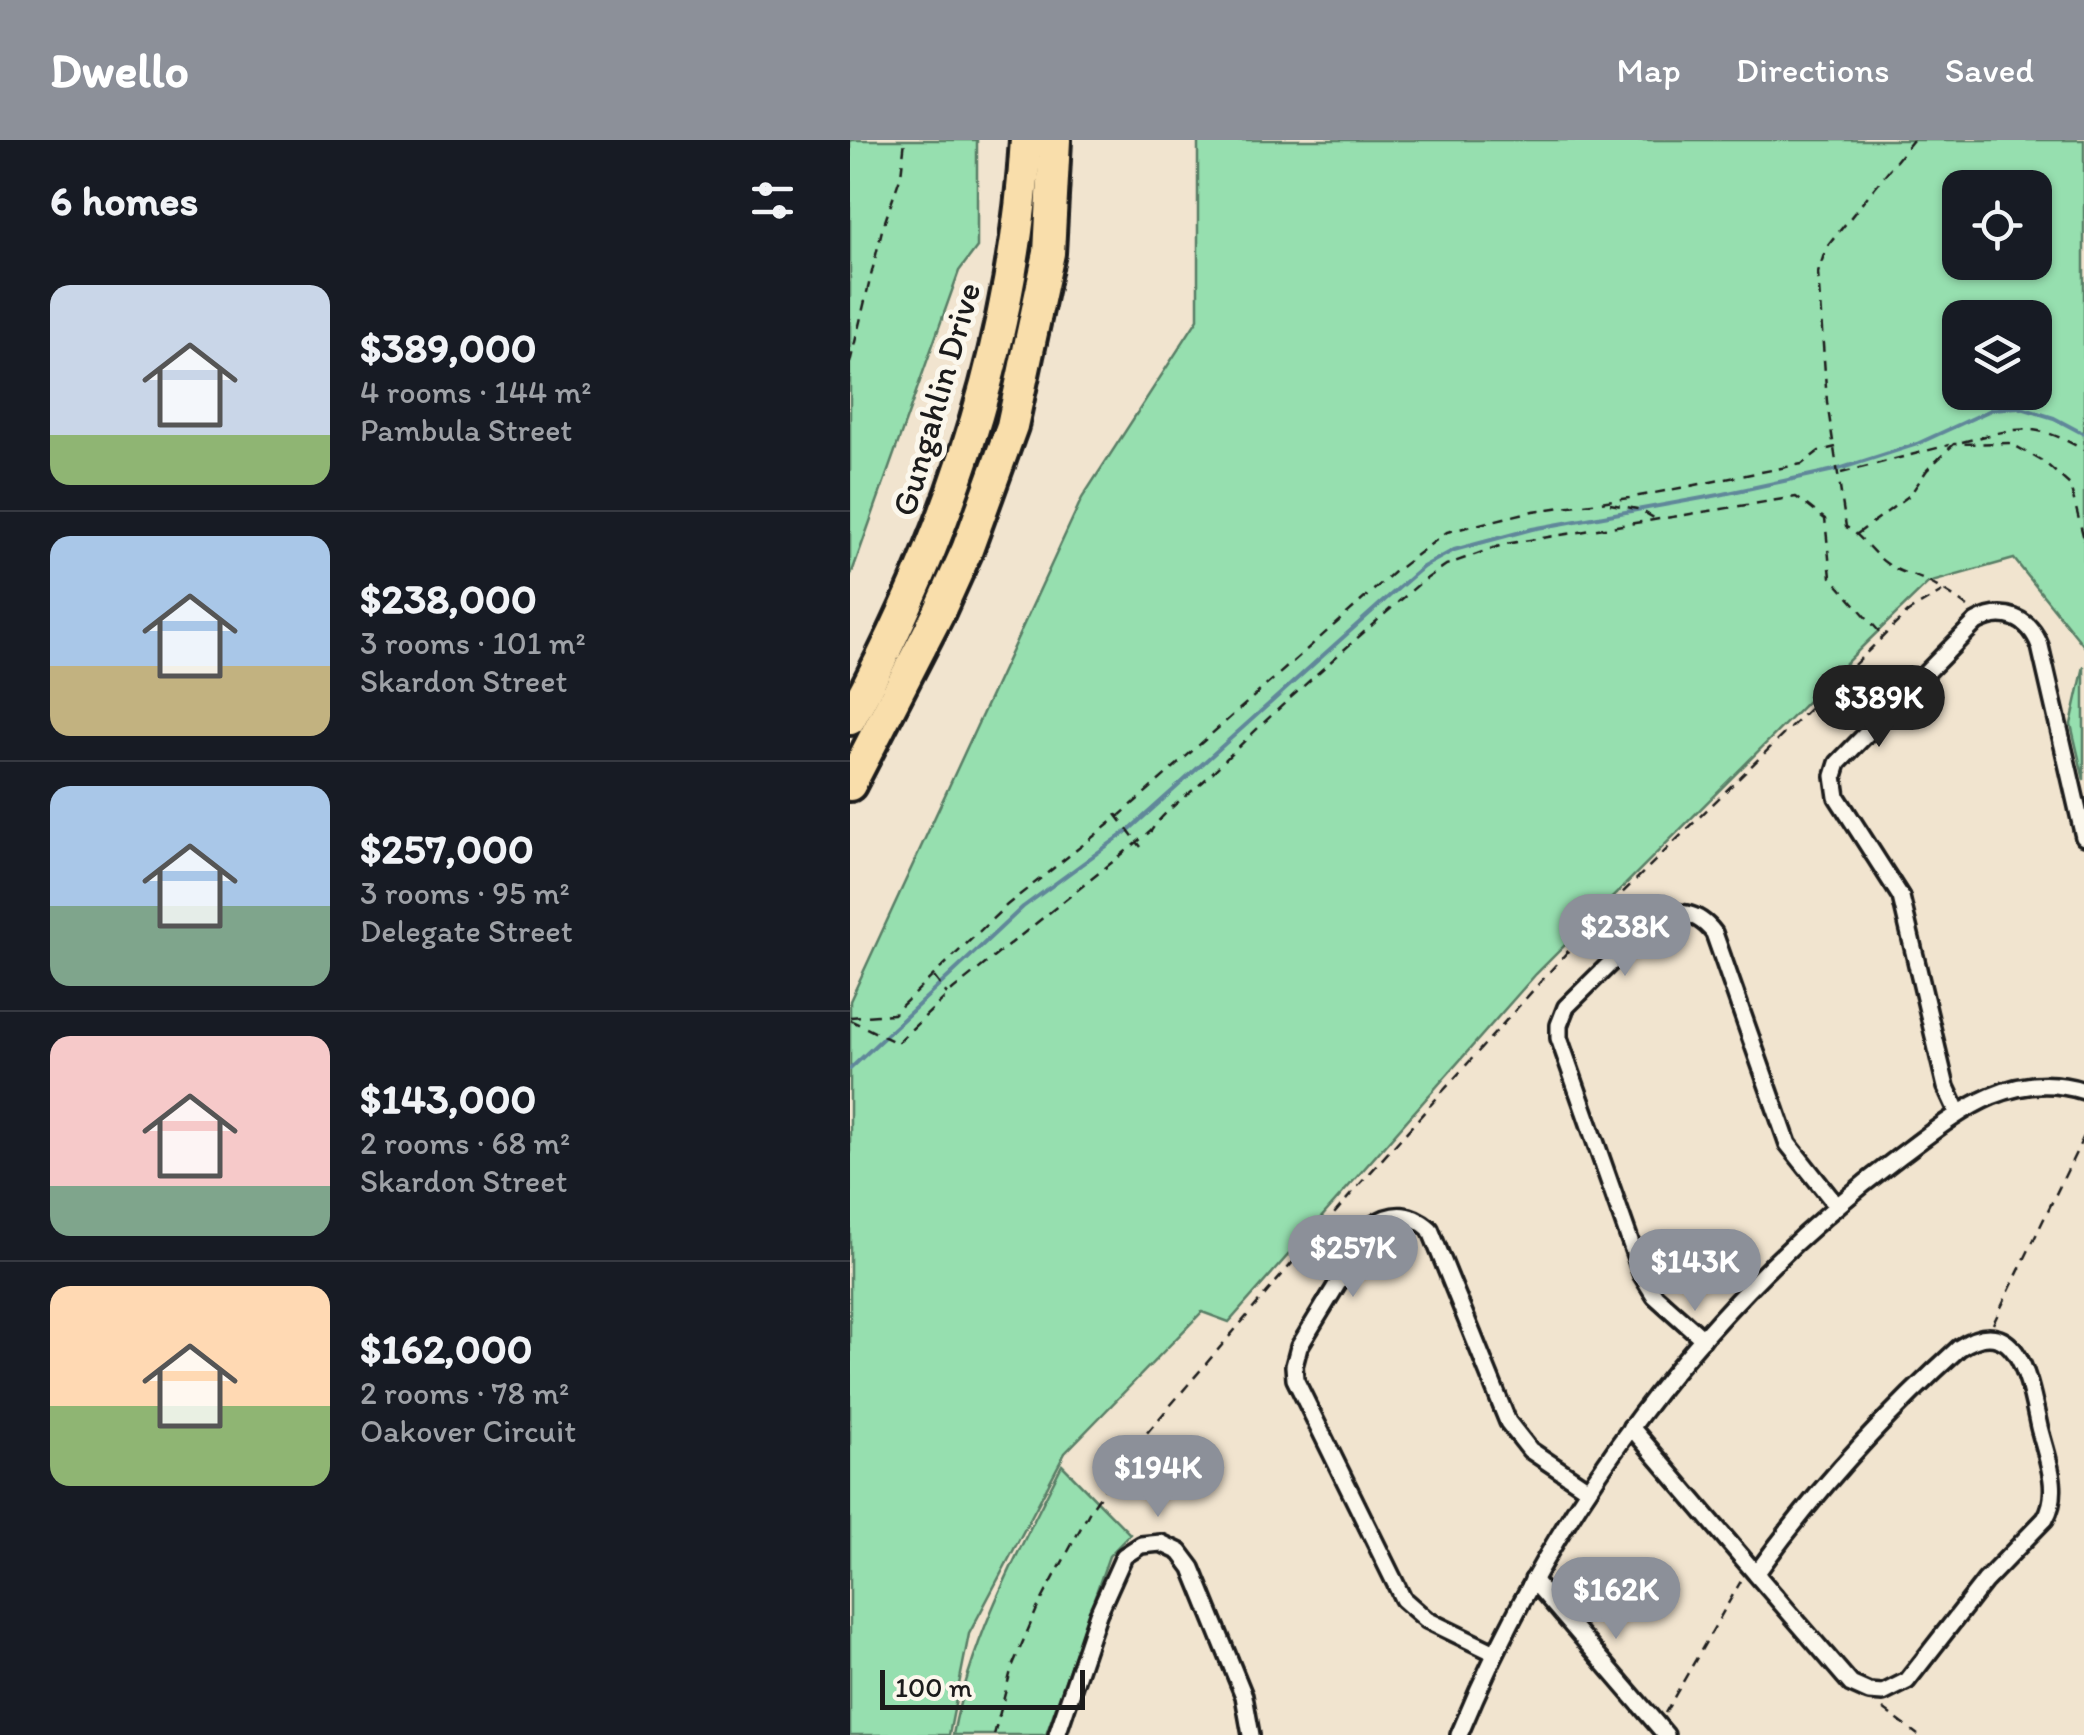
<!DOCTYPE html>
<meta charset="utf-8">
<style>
body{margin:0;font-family:Itim,sans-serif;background:#20242c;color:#f1f3f6;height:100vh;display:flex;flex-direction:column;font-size:38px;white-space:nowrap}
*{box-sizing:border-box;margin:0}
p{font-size:32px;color:#9ea1a6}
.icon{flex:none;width:55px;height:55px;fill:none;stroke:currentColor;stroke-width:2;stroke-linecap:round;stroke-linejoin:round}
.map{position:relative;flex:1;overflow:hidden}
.details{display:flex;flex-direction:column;background:#171b24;width:850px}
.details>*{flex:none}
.buttons{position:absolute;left:1092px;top:30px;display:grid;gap:20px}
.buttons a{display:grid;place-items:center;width:110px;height:110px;border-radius:20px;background:#171b24;box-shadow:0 2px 8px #0004;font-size:50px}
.scale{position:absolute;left:30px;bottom:25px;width:205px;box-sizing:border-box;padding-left:10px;border:5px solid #1c1c1c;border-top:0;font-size:28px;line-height:35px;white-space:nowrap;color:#1c1c1c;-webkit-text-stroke:8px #fbf7ec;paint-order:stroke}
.price{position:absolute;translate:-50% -85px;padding:0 22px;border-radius:35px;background:#8c9099;color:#fff;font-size:32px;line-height:65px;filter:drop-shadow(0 2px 5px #0008)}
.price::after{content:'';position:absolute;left:50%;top:60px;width:30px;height:22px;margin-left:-15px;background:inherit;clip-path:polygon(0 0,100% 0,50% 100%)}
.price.on{background:#222;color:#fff}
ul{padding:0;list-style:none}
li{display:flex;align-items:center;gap:30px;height:250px;padding:0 50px}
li+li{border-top:2px solid #363941}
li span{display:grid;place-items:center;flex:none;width:280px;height:200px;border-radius:20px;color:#555}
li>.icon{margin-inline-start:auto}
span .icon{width:120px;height:120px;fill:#fffc;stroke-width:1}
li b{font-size:42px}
h2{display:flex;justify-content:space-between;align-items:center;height:120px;padding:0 50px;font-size:42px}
header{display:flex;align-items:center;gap:60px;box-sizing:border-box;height:140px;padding:0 50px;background:#8c9099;color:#fff}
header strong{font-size:48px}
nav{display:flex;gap:55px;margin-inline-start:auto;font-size:35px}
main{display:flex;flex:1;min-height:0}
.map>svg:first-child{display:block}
.green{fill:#96dfaf;stroke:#597e66;stroke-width:2.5;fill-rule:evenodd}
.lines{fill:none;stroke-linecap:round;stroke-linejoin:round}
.stream{stroke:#60879a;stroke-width:4}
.street-casing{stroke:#1c1c1c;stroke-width:22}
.highway-casing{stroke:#1c1c1c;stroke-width:38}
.path{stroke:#1c1c1c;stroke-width:2.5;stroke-dasharray:10 8;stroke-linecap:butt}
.street{stroke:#fbf7ec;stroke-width:15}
.highway{stroke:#f9deab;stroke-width:30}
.labels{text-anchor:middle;stroke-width:10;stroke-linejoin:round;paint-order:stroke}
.street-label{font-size:35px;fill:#1c1c1c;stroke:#fbf7ec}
</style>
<header>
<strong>Dwello</strong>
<nav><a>Map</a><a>Directions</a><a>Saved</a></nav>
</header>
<main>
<section class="details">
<h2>6 homes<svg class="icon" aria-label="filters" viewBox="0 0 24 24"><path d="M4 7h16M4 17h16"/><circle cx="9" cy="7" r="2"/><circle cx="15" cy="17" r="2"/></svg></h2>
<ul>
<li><span style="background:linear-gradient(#c9d6e8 75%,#8fb573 0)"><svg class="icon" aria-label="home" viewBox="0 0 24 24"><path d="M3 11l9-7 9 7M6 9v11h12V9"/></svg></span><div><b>$389,000</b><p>4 rooms · 144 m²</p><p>Pambula Street</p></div></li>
<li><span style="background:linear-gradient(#a9c7e8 65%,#c2b280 0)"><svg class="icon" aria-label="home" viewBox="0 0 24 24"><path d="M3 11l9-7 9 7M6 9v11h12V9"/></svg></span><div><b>$238,000</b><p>3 rooms · 101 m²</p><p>Skardon Street</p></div></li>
<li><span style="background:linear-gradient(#a9c7e8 60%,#7fa58c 0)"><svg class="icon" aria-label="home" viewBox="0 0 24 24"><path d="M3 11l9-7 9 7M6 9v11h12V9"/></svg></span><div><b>$257,000</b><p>3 rooms · 95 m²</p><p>Delegate Street</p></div></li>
<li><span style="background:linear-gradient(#f6c9c9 75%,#7fa58c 0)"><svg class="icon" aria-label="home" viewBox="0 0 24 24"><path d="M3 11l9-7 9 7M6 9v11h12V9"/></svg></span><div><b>$143,000</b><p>2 rooms · 68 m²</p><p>Skardon Street</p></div></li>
<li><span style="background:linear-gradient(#ffd9b3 60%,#8fb573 0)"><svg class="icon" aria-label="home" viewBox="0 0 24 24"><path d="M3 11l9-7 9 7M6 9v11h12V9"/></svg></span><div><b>$162,000</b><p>2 rooms · 78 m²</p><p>Oakover Circuit</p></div></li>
</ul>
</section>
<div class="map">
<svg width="1234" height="1595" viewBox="0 0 1234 1595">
<rect width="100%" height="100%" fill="#f1e4cf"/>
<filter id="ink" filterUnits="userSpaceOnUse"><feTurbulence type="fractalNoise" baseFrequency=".01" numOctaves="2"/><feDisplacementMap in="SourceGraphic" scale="20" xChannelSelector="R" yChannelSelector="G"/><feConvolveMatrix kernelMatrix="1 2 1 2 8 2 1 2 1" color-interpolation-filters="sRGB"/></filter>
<g filter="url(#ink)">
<!-- green -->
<g class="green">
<path d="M 0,0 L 127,0 L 127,107 L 109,131 L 0,438 Z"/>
<path d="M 348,0 L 1234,0 L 1234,506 L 1164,419 L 1078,443 L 1015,504 L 686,834 L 379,1182 L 352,1172 L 215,1313 L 119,1494 L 99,1595 L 0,1595 L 0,861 L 232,358 L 348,179 ZM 1110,48 L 1185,48 L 1185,122 L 1110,122 ZM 1110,178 L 1185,178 L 1185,252 L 1110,252 Z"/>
<path d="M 1234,526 L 1234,640 L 1221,584 Z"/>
<path d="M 212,1325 L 280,1394 L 259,1416 L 196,1595 L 103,1595 C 121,1498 168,1412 212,1325 Z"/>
</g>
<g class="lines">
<!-- stream -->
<path class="stream" d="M 0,929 L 173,767 L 280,689 L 529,465 L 573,427 L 604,410 L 682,389 L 869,355 L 989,329 L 1067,304 L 1143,269 L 1168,267 L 1204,278 L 1234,294"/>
<defs>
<g id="street">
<path d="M 1108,973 L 1096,947 L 1051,757 L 987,657 L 984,636 L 988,623 L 1126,482 C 1153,467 1179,477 1190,506 L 1234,697"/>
<path d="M 853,1199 L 805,1156 L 792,1135 L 709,898 L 709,885 L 716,867 L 804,780 C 827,768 848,772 864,793 L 938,1004 L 987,1066"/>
<path d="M 781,1287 L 906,1434 C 966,1350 1033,1277 1109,1208 C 1170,1168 1180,1247 1189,1287 C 1196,1316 1212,1351 1195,1379 L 1135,1441 L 1057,1541 L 1033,1553 L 1019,1552 L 1001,1544 L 906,1434"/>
<path d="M 683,1440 L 816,1595"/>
<path d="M 645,1513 L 577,1480 L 553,1459 L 445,1239 L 444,1226 L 449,1207 L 523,1085 C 543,1071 562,1073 580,1089 L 658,1282 L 680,1310 L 738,1349"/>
<path d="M 207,1595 L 248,1474 L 274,1416 L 291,1405 L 311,1403 L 330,1412 L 342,1428 L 394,1556 L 401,1595"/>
<path d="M 609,1595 C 703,1367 852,1163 1050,1016 C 1106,974 1161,927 1234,951"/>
</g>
<g id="highway">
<path d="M 0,579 C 97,400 164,205 176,0"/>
<path d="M 0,645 L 89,472 L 117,410 L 162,286 L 199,113 L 205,0"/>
</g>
</defs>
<!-- street casing -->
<use href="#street" class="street-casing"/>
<!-- highway casing -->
<use href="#highway" class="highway-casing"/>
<!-- path -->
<g class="path">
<path d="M 1063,0 L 976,108 L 968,133 L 977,262 L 996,387 C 1008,392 1023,414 1036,423 C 1048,432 1060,434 1072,439 C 1085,445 1107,458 1119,468"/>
<path d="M 0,223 L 32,90 L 51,35 L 55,0"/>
<path d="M 1112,302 C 1167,288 1182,280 1234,310"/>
<path d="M 991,333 L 1099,305"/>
<path d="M 760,364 L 788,369 L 804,378"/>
<path d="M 1007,394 L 1060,355 L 1077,330 L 1104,304 L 1160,303 L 1194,322 L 1220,345 L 1234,399"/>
<path d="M 266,674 L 291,707"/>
<path d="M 84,837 L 97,854"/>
<path d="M 0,877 L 43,874 L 157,765 L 268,677 L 544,432 L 597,392 L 683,371 L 779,358 L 952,324 L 969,311 L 986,307"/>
<path d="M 0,880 L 47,903 L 103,850 L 301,691 C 315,669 338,656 357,638 C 424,570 497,507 569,444 L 596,425 L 655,404 L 946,357 L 975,379 L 981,437 L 1033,496"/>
<path d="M 1143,1184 L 1234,996"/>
<path d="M 1033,1569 L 1068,1595"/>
<path d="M 815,1573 L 891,1441"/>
<path d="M 144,1595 L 162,1527 L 187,1469 L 241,1369 L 278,1315 L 502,1053 L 752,773 L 1058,472 L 1092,452"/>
</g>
<!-- street -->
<use href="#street" class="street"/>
<!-- highway -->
<use href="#highway" class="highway"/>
</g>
</g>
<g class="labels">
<!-- street labels -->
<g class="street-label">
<text transform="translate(86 259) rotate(-74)" y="12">Gungahlin Drive</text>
</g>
</g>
</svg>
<div class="buttons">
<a><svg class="icon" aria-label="locate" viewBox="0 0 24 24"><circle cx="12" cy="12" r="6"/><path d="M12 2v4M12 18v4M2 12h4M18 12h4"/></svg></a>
<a><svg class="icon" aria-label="layers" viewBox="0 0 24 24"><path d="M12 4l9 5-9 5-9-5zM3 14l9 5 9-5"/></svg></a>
</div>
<div class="scale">100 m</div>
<b class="price on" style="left:1029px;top:610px">$389K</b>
<b class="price" style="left:775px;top:839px">$238K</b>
<b class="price" style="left:503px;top:1160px">$257K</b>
<b class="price" style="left:845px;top:1174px">$143K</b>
<b class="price" style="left:308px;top:1380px">$194K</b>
<b class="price" style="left:766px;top:1502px">$162K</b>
</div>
</main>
